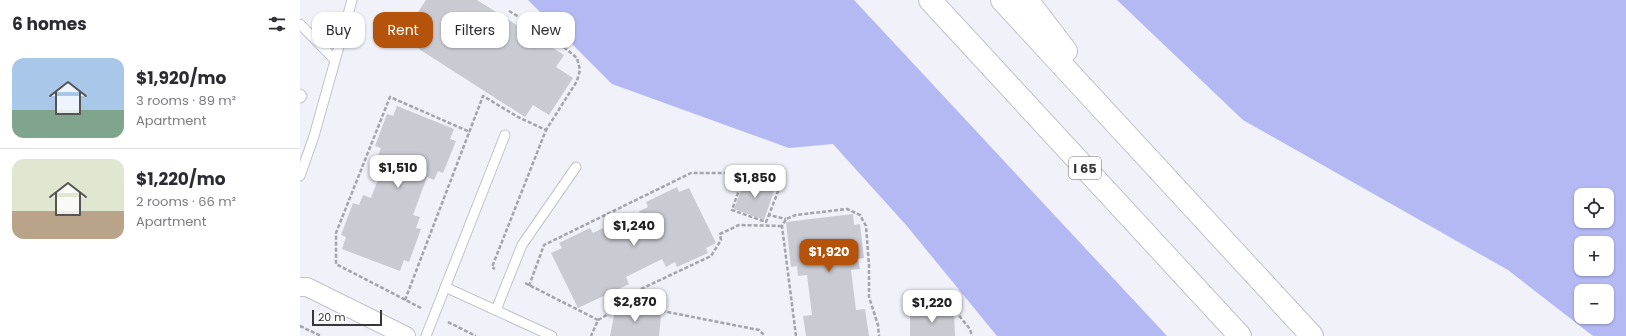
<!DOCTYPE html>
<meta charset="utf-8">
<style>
body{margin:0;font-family:Poppins,sans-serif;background:#f2f2f3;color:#2b2b33;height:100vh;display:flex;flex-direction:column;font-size:15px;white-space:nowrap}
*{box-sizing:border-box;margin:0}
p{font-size:13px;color:#7c7c81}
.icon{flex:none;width:22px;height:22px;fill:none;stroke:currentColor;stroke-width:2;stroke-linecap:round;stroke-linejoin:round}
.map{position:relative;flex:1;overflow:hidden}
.details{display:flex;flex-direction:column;background:#fff;width:300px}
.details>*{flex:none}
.guide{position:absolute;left:12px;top:12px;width:380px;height:36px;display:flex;gap:8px}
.buttons{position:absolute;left:1274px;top:188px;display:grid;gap:8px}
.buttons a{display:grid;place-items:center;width:40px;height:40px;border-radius:8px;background:#fff;box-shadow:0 1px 3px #0004;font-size:20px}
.scale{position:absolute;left:12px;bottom:10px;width:70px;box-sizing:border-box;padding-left:4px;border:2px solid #37373a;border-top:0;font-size:11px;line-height:14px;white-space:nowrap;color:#37373a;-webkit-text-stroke:3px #fff;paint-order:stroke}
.price{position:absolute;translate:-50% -34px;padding:0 9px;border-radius:8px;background:#fff;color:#222;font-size:13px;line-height:26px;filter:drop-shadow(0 1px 2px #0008)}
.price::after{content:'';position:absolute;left:50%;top:24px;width:12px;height:9px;margin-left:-6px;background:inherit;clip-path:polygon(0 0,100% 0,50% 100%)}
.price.current{background:#b45309;color:#fff}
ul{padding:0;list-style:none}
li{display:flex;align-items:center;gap:12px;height:100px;padding:0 12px}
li+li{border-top:1px solid #e1e1e2}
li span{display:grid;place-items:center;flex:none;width:112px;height:80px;border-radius:12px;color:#555}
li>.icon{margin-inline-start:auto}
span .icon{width:48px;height:48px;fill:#fffc;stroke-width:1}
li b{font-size:17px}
h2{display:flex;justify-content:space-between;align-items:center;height:48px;padding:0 12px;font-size:17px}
.chip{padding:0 14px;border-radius:12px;background:#fff;box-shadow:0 1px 3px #0004;font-size:14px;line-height:36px}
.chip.current{background:#b45309;color:#fff}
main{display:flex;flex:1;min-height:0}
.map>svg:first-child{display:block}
.forest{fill:#b4b8f3;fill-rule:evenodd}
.building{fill:#c9cad2}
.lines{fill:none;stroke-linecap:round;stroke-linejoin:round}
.lane-casing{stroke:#c1c2ca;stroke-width:11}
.street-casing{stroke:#c1c2ca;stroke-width:20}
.highway-casing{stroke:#c1c2ca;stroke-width:24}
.path{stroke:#a4a5ab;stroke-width:2.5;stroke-dasharray:4 2;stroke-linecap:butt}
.lane{stroke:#fff;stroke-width:9}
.street{stroke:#fff;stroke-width:18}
.highway{stroke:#fff;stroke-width:22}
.labels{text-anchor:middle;stroke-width:3;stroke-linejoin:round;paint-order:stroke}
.shield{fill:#fff;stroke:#737375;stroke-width:1}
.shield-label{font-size:13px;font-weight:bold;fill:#37373a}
</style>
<main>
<section class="details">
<h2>6 homes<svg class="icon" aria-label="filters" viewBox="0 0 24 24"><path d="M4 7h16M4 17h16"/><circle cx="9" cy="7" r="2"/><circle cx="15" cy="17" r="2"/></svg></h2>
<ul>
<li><span style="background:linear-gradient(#a9c7e8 65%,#7fa58c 0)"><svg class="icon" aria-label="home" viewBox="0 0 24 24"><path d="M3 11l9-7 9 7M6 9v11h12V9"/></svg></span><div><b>$1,920/mo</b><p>3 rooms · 89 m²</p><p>Apartment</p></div></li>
<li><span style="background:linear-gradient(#dfe7d0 65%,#b9a48a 0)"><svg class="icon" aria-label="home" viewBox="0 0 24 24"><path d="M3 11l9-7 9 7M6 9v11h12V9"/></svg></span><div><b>$1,220/mo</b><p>2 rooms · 66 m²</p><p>Apartment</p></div></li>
</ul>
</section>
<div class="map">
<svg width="1326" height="336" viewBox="0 0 1326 336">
<rect width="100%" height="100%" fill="#f0f1f9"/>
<!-- forest -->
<g class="forest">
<path d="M 228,0 L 554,0 L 867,336 L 697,336 L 606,225 L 533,144 L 489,148 L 312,84 Z"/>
<path d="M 817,0 L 1326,0 L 1326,336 L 1293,336 L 1208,270 L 943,120 ZM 1281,195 L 1307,195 L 1307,221 L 1281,221 ZM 1281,243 L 1307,243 L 1307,269 L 1281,269 ZM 1281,291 L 1307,291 L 1307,317 L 1281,317 Z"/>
</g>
<!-- building -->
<g class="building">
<path d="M 126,0 L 177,0 L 264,55 L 256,67 L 273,78 L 249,115 L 233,105 L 225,117 L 119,49 L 127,37 L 109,26 Z"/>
<path d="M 97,106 L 154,129 L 150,139 L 156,141 L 143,173 L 138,171 L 134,180 L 127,177 L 113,215 L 120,217 L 116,228 L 121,229 L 109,262 L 104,260 L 100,271 L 42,249 L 46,237 L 41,235 L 53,203 L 59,205 L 63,195 L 71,198 L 85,161 L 77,158 L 81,148 L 75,146 L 87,114 L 93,116 Z"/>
<path d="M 446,177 L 475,188 L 464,220 L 434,209 Z"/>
<path d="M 377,187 L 379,192 L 389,188 L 416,243 L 406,248 L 408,253 L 377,267 L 375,262 L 366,267 L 362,259 L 326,277 L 329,284 L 278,308 L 251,253 L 262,248 L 259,243 L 290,228 L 293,233 L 303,228 L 307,236 L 343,219 L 339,211 L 348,207 L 346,202 Z"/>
<path d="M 553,214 L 554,225 L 560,224 L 564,258 L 558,259 L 560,269 L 551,270 L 556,310 L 565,309 L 569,336 L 506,336 L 503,316 L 512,315 L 507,275 L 498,276 L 497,266 L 491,267 L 486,222 Z"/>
<path d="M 316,306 L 361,315 L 359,336 L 310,336 Z"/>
<path d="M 654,312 L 655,336 L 610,336 L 610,313 Z"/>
</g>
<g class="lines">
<defs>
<g id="lane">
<path d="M 0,24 L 35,60"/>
<path d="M 0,94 L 2,96 L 0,98"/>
<path d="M 0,176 L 14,136 L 52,0"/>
<path d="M 145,287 L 252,336"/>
<path d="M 196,310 L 222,245 L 276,167"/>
<path d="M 126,336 L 205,135"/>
</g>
<path id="street" d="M 0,287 L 7,287 L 106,336"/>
<g id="highway">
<path d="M 630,0 L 940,336"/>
<path d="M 702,0 L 1012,336"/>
<path d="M 727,0 L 766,51"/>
</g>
</defs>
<!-- lane casing -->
<use href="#lane" class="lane-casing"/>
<!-- street casing -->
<use href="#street" class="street-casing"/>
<!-- highway casing -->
<use href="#highway" class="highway-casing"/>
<!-- path -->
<g class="path">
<path d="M 209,11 L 248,34 L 277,58 L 280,70 L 277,81 L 246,130"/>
<path d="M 445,173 L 480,186 L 469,215"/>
<path d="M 225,283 L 298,320 L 291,336"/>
<path d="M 229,286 L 244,245 L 391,173 L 445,173 L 432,210 L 466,222 L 469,215 L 486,219"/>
<path d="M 105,300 L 183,96 L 218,117 L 246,130 L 192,267 L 195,269"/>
<path d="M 622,304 L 635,303 L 652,307 L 670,329 L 672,336"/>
<path d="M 121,308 L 36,264 L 36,233 L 90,97 L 170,132"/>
<path d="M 310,313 L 321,306 L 337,306 L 459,330 L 465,336"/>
<path d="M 298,320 L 310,313 L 307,305 L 411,256 L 421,240 L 420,234 L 439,225 L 482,226"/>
<path d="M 148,322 L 176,336"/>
<path d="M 0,326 L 21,336"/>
<path d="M 496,336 L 482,226 L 486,219 L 496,215 L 547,209 L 560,215 L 566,226 L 569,265 L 569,297 L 578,325 L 579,336"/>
</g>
<!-- lane -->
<use href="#lane" class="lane"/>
<!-- street -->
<use href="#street" class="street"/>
<!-- highway -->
<use href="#highway" class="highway"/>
</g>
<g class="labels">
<!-- shield labels -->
<rect class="shield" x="769" y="157" width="32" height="22" rx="3"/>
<g class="shield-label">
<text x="785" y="173">I 65</text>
</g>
</g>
</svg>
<div class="buttons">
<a><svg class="icon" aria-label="locate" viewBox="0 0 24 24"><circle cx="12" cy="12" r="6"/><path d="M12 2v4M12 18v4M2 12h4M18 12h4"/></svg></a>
<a>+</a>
<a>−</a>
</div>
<div class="scale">20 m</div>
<b class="price" style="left:98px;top:189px">$1,510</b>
<b class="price" style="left:455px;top:199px">$1,850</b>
<b class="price" style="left:334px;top:247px">$1,240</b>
<b class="price current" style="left:529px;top:273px">$1,920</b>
<b class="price" style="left:335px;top:323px">$2,870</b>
<b class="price" style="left:632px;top:324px">$1,220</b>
<div class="guide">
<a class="chip">Buy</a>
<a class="chip current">Rent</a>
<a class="chip">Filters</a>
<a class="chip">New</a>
</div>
</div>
</main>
